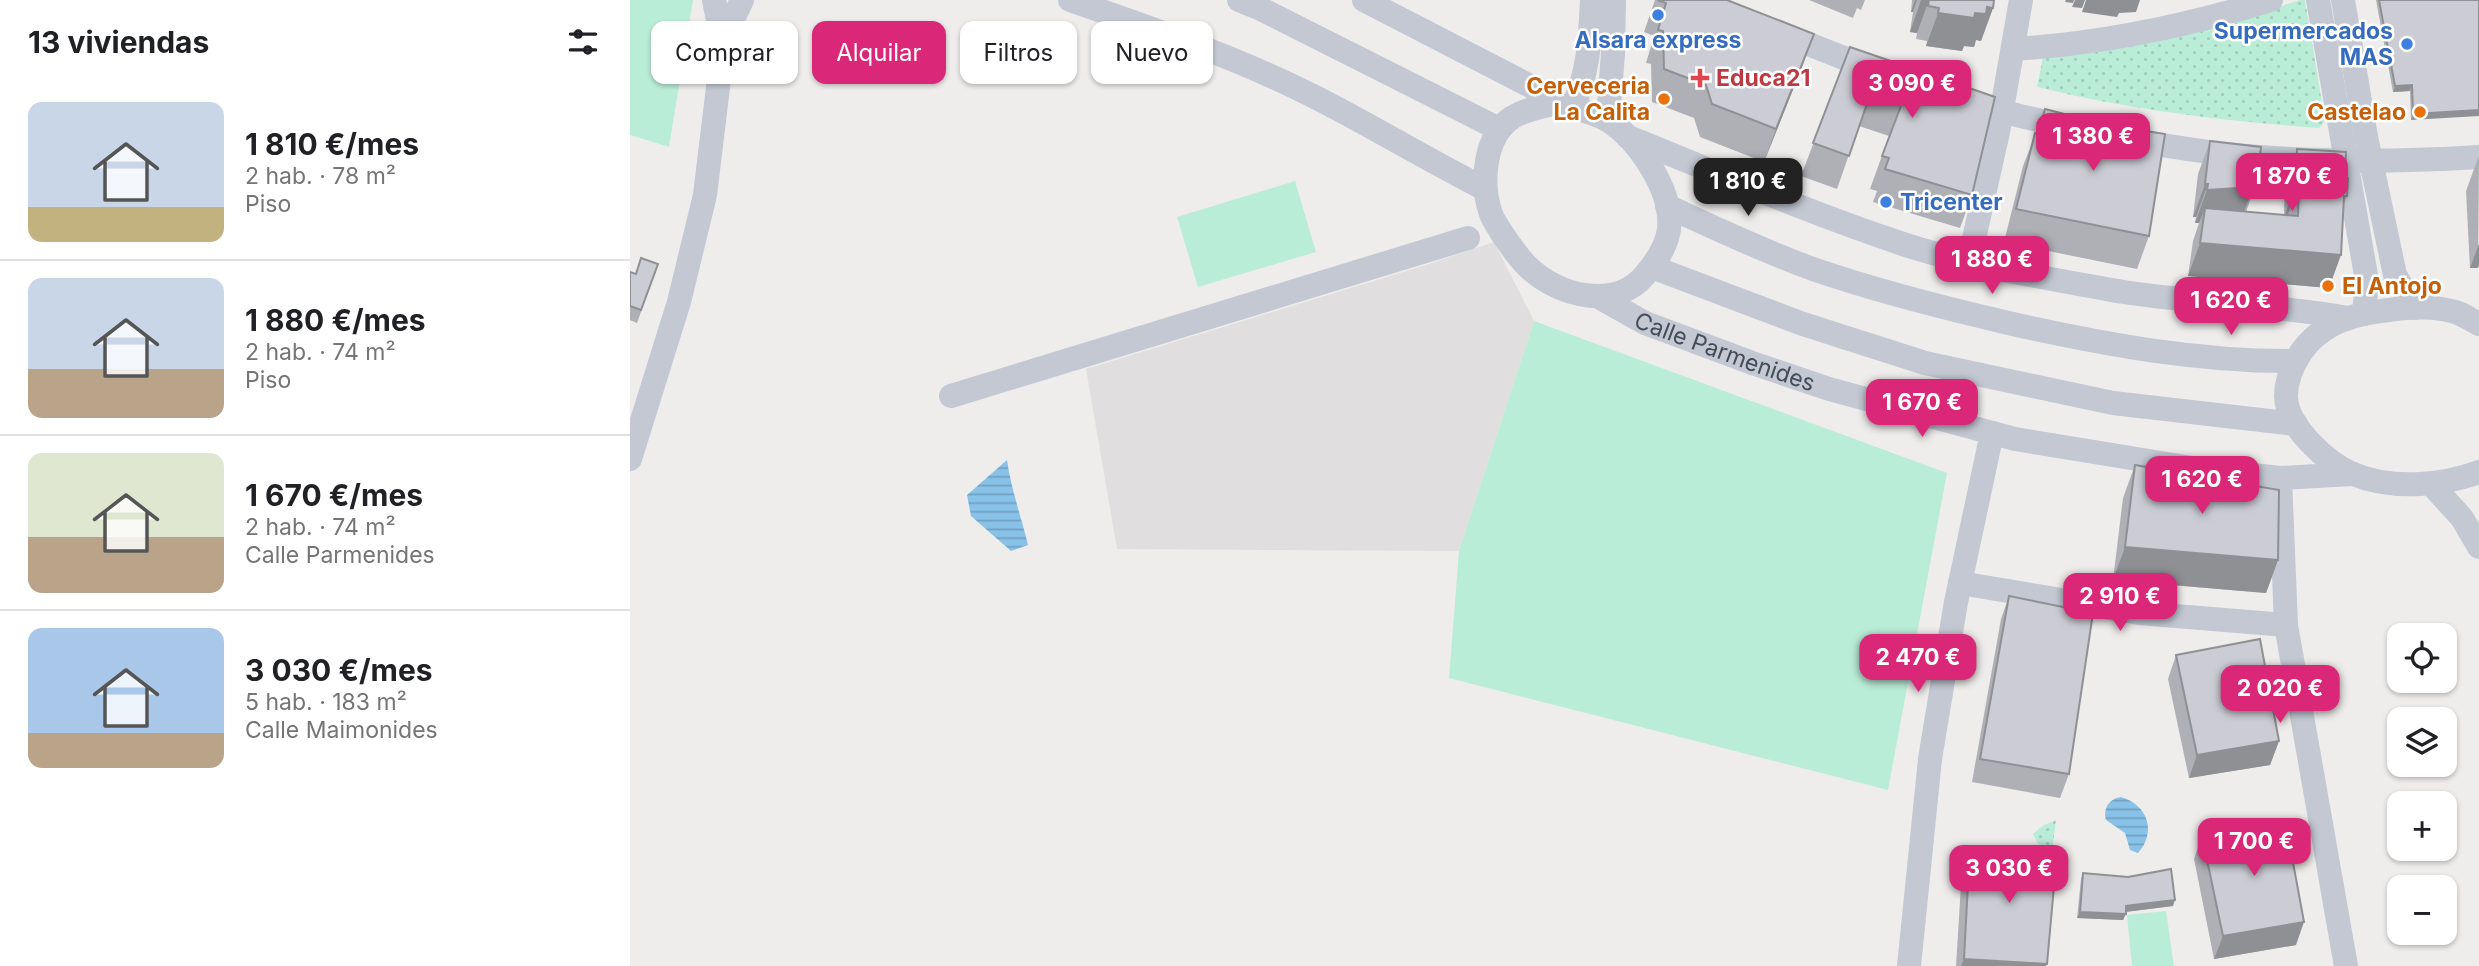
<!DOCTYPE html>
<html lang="es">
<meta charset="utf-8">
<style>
body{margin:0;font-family:Inter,sans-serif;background:#f2f2f2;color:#202124;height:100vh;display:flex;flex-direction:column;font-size:26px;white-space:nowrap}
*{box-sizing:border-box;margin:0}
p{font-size:23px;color:#757577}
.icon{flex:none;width:38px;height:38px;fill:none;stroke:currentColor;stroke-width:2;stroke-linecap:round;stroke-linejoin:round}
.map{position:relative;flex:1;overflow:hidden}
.details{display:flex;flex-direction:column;background:#fff;width:630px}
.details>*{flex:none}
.hud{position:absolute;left:21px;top:21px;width:665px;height:63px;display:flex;gap:14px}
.controls{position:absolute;left:1757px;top:623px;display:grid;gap:14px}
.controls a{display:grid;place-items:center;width:70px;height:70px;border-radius:14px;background:#fff;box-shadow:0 2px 5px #0004;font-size:35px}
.price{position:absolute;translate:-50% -60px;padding:0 16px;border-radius:14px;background:#db2777;color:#fff;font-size:23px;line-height:46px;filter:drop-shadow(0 2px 4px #0008)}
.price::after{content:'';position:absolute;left:50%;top:42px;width:21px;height:16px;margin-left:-10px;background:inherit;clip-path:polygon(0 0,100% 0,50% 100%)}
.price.current{background:#222;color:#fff}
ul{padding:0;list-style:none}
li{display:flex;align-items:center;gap:21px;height:175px;padding:0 28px}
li+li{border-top:2px solid #e0e0e0}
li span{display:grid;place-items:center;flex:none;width:196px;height:140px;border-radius:14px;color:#555}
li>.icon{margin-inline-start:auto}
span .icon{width:84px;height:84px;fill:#fffc;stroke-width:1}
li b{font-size:30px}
h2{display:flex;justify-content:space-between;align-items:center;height:84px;padding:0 28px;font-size:30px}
.pill{padding:0 24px;border-radius:14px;background:#fff;box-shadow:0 2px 5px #0004;font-size:24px;line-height:63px}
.pill.current{background:#db2777;color:#fff}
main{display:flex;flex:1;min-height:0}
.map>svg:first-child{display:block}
.education{fill:#e0dede}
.green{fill:#baedd7}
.park{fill:url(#park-dots)}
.water{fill:url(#water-rules)}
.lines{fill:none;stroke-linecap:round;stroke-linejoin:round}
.minor{stroke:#c3c8d3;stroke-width:24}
.wall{fill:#afb0b6}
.shaded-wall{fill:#8f9094}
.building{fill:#cccdd4;stroke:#8f9094;stroke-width:2}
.shop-dot{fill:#3f7fe0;stroke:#fff;stroke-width:2.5}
.health-dot{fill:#e0444e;stroke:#fff;stroke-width:2.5}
.food-dot{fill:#e8710a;stroke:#fff;stroke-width:2.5}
.labels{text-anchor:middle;stroke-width:5;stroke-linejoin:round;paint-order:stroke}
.shop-label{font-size:23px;font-weight:bold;fill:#366cbe;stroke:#fff;text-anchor:end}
.health-label{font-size:23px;font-weight:bold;fill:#be3a42;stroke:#fff;text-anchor:start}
.food-label{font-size:23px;font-weight:bold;fill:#c56008;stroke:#fff;text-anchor:end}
.street-label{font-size:23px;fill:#454c59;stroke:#fff}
</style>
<main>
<section class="details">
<h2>13 viviendas<svg class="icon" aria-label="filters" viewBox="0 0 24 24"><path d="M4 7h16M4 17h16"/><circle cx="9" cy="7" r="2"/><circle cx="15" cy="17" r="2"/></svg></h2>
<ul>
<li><span style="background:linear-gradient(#c9d6e8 75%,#c2b280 0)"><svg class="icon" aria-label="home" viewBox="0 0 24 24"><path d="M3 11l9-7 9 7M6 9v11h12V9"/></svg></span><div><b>1 810 €/mes</b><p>2 hab. · 78 m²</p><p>Piso</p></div></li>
<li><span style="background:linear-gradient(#c9d6e8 65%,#b9a48a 0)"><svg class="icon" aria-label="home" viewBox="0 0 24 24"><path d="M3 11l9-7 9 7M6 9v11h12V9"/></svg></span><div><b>1 880 €/mes</b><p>2 hab. · 74 m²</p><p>Piso</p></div></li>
<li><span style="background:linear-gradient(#dfe7d0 60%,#b9a48a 0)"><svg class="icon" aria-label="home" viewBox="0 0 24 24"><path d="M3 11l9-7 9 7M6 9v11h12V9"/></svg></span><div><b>1 670 €/mes</b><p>2 hab. · 74 m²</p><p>Calle Parmenides</p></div></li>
<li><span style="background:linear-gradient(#a9c7e8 75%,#b9a48a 0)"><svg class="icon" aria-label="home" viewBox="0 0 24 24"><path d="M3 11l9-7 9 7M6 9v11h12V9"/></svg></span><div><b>3 030 €/mes</b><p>5 hab. · 183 m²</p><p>Calle Maimonides</p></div></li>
</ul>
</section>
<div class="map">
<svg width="1849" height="966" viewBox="0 0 1849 966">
<defs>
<pattern id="park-dots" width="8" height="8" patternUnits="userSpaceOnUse" patternTransform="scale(1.75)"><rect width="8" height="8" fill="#baedd7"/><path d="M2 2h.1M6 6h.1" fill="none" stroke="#a1cdbb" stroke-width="1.8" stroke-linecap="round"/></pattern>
<pattern id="water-rules" width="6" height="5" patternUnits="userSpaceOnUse" patternTransform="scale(1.75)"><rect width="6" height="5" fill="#88c2e9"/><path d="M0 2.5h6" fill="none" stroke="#71a0c0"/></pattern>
</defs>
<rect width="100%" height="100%" fill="#efedec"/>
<!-- education -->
<path class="education" d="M 864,242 L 904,321 L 829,551 L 487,549 L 456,369 L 796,265 Z"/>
<!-- green -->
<g class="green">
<path d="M 0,0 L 63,0 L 39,147 L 0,135 Z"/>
<path d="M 665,181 L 686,252 L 568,287 L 547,217 Z"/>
<path d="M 904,321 L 1317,473 L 1258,790 L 819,678 L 829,551 Z"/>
<path d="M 1536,911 L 1544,966 L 1502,966 L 1497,915 Z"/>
</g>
<!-- park -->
<g class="park">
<path d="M 1670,0 L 1675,0 L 1695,121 L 1689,128 C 1594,121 1500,110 1407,87 L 1413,57 L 1609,20 Z"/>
<path d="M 1426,820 L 1422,852 L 1408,844 L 1403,834 L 1412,826 Z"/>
</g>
<!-- water -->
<g class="water">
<path d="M 377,460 C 381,489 391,516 398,545 L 381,551 L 341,516 L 337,495 Z"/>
<path d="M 1491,797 C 1518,805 1527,832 1508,853 L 1500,850 L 1495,833 L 1476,820 C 1473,808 1479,799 1491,797 Z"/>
</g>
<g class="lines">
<!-- minor -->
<g class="minor">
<path d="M 440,0 C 523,29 606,57 685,97 C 742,126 798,160 855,189"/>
<path d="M 609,0 L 629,8 L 869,129"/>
<path d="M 734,0 L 904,88 L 923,104"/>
<path d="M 1688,0 L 1737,281 L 1734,314"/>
<path d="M 1713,0 L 1736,137 L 1765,275 L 1785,308"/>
<path d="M 1150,33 L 1247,71"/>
<path d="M 93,41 L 112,0"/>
<path d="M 1383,49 C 1471,44 1556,26 1641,0"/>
<path d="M 1331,100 L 1394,117 L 1442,127"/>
<path d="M 923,104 C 941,107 963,112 979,121 C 1009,141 1043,191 1039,229 C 1037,246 1026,262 1015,275 C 985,311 927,296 897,266 C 887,256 879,244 871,232 C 868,226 863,220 861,214 C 855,197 854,179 857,161 C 860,144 867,127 883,117 C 895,110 909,107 923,104 Z"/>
<path d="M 942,108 C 959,74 960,37 962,0"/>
<path d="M 978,120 L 983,53 L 984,0"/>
<path d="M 998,137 C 1088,173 1177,212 1270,243 C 1332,264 1410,277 1476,289 C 1556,304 1638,303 1718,318"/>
<path d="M 1501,139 C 1615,163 1734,164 1849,157"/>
<path d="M 1037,206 C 1085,228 1133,251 1183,269 C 1249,292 1318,309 1387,325 C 1478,345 1571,362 1665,361"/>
<path d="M 1339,261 L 1368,132 L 1391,0"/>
<path d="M 1022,267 L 1173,324 L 1295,363 L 1483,403 L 1666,424"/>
<path id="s1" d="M 967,296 L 1015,323 L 1125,364 L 1199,389 L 1385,439 L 1568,469 L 1650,478 L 1723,474"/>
<path d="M 1849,324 C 1841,320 1833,314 1825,312 C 1800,304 1770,308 1745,312 C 1717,316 1689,327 1672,351 C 1663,364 1656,380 1656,396 C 1656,426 1697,463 1723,474 C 1762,490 1811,486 1849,472"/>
<path d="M 321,396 L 838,238"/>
<path d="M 0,459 L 49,302 L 75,195 L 93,46 L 84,0"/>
<path d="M 1650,478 L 1656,625 L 1716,966"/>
<path d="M 1801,484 L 1832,518 L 1849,547"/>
<path d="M 1330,583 L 1509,613 L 1656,625"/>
<path d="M 1279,966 L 1300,759 L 1326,602 L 1362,433"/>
</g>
</g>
<!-- wall -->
<g class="wall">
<path d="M 1025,0 L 1097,0 L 1172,67 L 1134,162 L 1070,137 L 1064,118 L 1022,102 L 1021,64 L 1016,63 L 1024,36 L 1014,32 Z"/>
<path d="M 1179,0 L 1235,0 L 1231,10 L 1227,8 L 1223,18 Z"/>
<path d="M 1282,0 L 1364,0 L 1363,8 L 1351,41 L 1346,40 L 1344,47 L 1334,46 L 1332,51 L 1296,46 L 1297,41 L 1286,39 L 1287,33 L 1280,32 L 1283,12 L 1281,12 Z"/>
<path d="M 1746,0 L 1849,0 L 1781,120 L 1780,91 L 1763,92 Z"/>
<path d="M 1220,47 L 1365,97 L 1342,195 L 1330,228 L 1243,202 L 1247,191 L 1240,189 L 1259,136 L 1229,126 L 1207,189 L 1171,176 Z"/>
<path d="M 1415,109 L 1519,236 L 1507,269 L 1374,242 L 1393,166 Z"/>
<path d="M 1580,141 L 1627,181 L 1616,212 L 1654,215 L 1655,182 L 1667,149 L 1715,177 L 1717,196 L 1713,207 L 1699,288 L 1558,276 L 1563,241 L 1569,223 L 1565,223 L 1566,217 L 1563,217 L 1568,174 Z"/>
<path d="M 1848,158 L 1849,158 L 1848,274 L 1848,268 L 1840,268 L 1836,191 Z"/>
<path d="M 28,264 L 7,323 L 0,320 L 0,272 L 6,274 Z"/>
<path d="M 1505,465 L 1648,560 L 1636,593 L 1483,580 L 1493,498 Z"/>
<path d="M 1379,596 L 1439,774 L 1430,798 L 1342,782 L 1371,619 Z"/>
<path d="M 1546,655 L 1649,741 L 1640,765 L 1559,778 L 1538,679 Z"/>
<path d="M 1572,836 L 1666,945 L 1584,959 L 1564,859 Z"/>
<path d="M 1340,846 L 1416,966 L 1326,966 L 1332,869 Z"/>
<path d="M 1453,873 L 1543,906 L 1496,912 L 1493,920 L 1447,918 L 1451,879 Z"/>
</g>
<!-- shaded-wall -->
<g class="shaded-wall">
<path d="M 1285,0 L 1287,0 L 1283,12 L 1281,12 Z"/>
<path d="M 1291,0 L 1299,0 L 1287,33 L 1280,32 Z"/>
<path d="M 1436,0 L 1444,0 L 1443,3 L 1435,2 Z"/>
<path d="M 1445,0 L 1455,0 L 1452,8 L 1442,7 Z"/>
<path d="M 1456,0 L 1510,0 L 1506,12 L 1489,13 L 1487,17 L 1452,12 Z"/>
<path d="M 1357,7 L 1363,8 L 1351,41 L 1346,40 L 1344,47 L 1334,46 L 1332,51 L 1296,46 L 1308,13 L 1345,13 Z"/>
<path d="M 1184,34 L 1172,67 L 1134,162 L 1146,129 Z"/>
<path d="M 1782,85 L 1780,91 L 1763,92 L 1765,86 Z"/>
<path d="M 1849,110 L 1849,116 L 1781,120 L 1783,114 Z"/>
<path d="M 1575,184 L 1578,184 L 1566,217 L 1563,217 Z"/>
<path d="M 1666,184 L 1669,184 L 1657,217 L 1654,217 Z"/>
<path d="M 1623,187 L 1611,220 L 1575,208 L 1569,223 L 1565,223 L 1577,190 Z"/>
<path d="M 1570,243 L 1711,255 L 1699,288 L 1558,276 Z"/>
<path d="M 1849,244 L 1849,265 L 1848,268 L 1840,268 Z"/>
<path d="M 1495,547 L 1648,560 L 1636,593 L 1483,580 Z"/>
<path d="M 1649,741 L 1640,765 L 1559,778 L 1567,755 Z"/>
<path d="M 1545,900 L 1543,906 L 1494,912 L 1496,906 Z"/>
<path d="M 1450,912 L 1496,914 L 1493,920 L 1447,918 Z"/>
<path d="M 1674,922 L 1666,945 L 1584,959 L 1593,936 Z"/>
<path d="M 1334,959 L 1417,964 L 1416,966 L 1331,966 Z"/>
</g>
<!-- building -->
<g class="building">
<path d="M 1028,0 L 1097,0 L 1184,34 L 1146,129 L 1082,104 L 1076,85 L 1034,69 L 1033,31 L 1028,30 L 1036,3 Z"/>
<path d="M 1299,0 L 1364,0 L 1363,8 L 1357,7 L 1356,14 L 1345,13 L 1344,18 L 1308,13 L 1309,8 L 1298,6 Z"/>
<path d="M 1749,0 L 1849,0 L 1849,110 L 1783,114 L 1782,85 L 1765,86 Z"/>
<path d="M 1220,47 L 1365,97 L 1342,195 L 1255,169 L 1259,158 L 1252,156 L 1272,103 L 1241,92 L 1219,156 L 1183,143 Z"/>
<path d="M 1415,109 L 1477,125 L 1535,134 L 1519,236 L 1386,209 L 1405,133 L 1408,134 Z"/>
<path d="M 1580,141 L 1631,147 L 1627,181 L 1624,181 L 1623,187 L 1577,190 L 1578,184 L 1575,184 Z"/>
<path d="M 1667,149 L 1716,152 L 1715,177 L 1718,178 L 1717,196 L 1714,196 L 1711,255 L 1570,243 L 1575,208 L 1668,216 L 1669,184 L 1666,184 Z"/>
<path d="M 11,258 L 28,264 L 11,310 L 0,306 L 0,272 L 6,274 Z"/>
<path d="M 1505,465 L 1649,490 L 1648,560 L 1495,547 Z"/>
<path d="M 1379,596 L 1463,613 L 1439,774 L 1350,759 Z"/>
<path d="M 1630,639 L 1649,741 L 1567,755 L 1546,655 Z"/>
<path d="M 1655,819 L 1674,922 L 1593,936 L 1572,836 Z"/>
<path d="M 1340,846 L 1427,853 L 1417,964 L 1334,959 Z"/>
<path d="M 1541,869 L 1545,900 L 1496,906 L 1496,914 L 1450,912 L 1453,873 L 1498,877 Z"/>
</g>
<!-- markers -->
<g class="shop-dot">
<circle cx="1028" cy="15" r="7"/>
<circle cx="1777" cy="44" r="7"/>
<circle cx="1256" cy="202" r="7"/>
</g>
<path class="health-dot" d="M1066.5 67.5h7v7h7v7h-7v7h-7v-7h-7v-7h7z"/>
<g class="food-dot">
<circle cx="1034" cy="99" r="7"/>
<circle cx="1790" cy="112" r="7"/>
<circle cx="1698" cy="286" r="7"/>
</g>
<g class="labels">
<!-- shop labels -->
<g class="shop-label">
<text x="1763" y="39">Supermercados<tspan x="1763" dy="26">MAS</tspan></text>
<text x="1028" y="48" text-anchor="middle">Alsara express</text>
<text x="1270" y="210" text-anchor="start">Tricenter</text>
</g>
<!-- health labels -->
<g class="health-label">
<text x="1086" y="86">Educa21</text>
</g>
<!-- food labels -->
<g class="food-label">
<text x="1020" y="94">Cerveceria<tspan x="1020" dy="26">La Calita</tspan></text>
<text x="1776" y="120">Castelao</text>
<text x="1712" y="294" text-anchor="start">El Antojo</text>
</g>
<!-- street labels -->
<g class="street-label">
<text dy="8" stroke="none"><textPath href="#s1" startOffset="140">Calle Parmenides</textPath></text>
</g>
</g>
</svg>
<div class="controls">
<a><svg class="icon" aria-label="locate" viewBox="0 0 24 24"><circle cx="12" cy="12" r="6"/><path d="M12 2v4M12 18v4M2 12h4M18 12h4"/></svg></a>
<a><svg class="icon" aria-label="layers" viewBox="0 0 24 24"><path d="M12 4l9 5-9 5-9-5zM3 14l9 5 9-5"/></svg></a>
<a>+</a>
<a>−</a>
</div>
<b class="price" style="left:1282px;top:120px">3 090 €</b>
<b class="price" style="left:1463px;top:173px">1 380 €</b>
<b class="price" style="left:1662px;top:213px">1 870 €</b>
<b class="price current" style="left:1118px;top:218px">1 810 €</b>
<b class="price" style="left:1362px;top:296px">1 880 €</b>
<b class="price" style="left:1601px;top:337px">1 620 €</b>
<b class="price" style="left:1292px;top:439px">1 670 €</b>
<b class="price" style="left:1572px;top:516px">1 620 €</b>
<b class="price" style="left:1490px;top:633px">2 910 €</b>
<b class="price" style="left:1288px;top:694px">2 470 €</b>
<b class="price" style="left:1650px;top:725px">2 020 €</b>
<b class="price" style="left:1624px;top:878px">1 700 €</b>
<b class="price" style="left:1379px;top:905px">3 030 €</b>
<div class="hud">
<a class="pill">Comprar</a>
<a class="pill current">Alquilar</a>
<a class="pill">Filtros</a>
<a class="pill">Nuevo</a>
</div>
</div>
</main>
